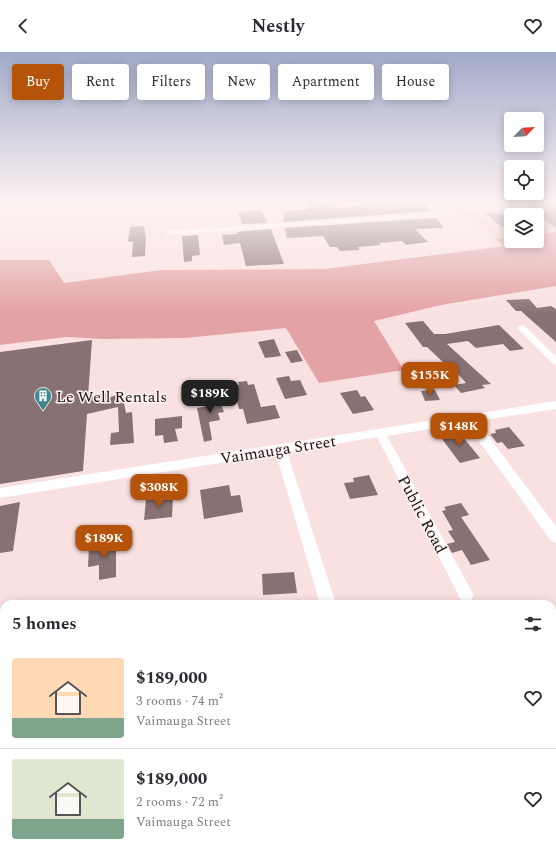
<!DOCTYPE html>
<meta charset="utf-8">
<style>
body{margin:0;font-family:Spectral,serif;background:#f2f2f3;color:#2b2b33;height:100vh;display:flex;flex-direction:column;font-size:15px;white-space:nowrap}
*{box-sizing:border-box;margin:0}
p{font-size:13px;color:#7c7c81}
.icon{flex:none;width:22px;height:22px;fill:none;stroke:currentColor;stroke-width:2;stroke-linecap:round;stroke-linejoin:round}
.map{position:relative;flex:1;overflow:hidden}
.panel{position:absolute;left:0px;top:548px;width:556px;height:256px;display:flex;flex-direction:column;background:#fff;border-radius:12px 12px 0 0;box-shadow:0 2px 10px #0003}
.panel>*{flex:none}
.guide{position:absolute;left:12px;top:12px;width:532px;height:36px;display:flex;gap:8px}
.needle{width:26px;rotate:65deg}
.controls{position:absolute;left:504px;top:60px;display:grid;gap:8px}
.controls a{display:grid;place-items:center;width:40px;height:40px;border-radius:4px;background:#fff;box-shadow:0 2px 10px #0003;font-size:20px}
.price{position:absolute;translate:-50% -34px;padding:0 9px;border-radius:8px;background:#b45309;color:#fff;font-size:13px;line-height:26px;filter:drop-shadow(0 1px 2px #0008)}
.price::after{content:'';position:absolute;left:50%;top:24px;width:12px;height:9px;margin-left:-6px;background:inherit;clip-path:polygon(0 0,100% 0,50% 100%)}
.price.on{background:#222;color:#fff}
ul{padding:0;list-style:none}
li{display:flex;align-items:center;gap:12px;height:100px;padding:0 12px}
li+li{border-top:1px solid #e1e1e2}
li span{display:grid;place-items:center;flex:none;width:112px;height:80px;border-radius:4px;color:#555}
li>.icon{margin-inline-start:auto}
span .icon{width:48px;height:48px;fill:#fffc;stroke-width:1}
li b{font-size:17px}
h2{display:flex;justify-content:space-between;align-items:center;height:48px;padding:0 12px;font-size:17px}
.pill{padding:0 14px;border-radius:4px;background:#fff;box-shadow:0 2px 10px #0003;font-size:14px;line-height:36px}
.pill.on{background:#b45309;color:#fff}
header{display:flex;justify-content:space-between;align-items:center;height:52px;padding:0 12px;background:#fff;font-size:18px;font-weight:700}
.map>svg:first-child{display:block}
.built{fill:#f3d1d2}
.green{fill:#f0bec0}
.forest{fill:#e3a2a4}
.building{fill:#877172}
.lines{fill:none;stroke-linecap:round;stroke-linejoin:round}
.street{fill:#fff;fill-rule:evenodd}
.labels{text-anchor:middle;stroke-width:3;stroke-linejoin:round;paint-order:stroke}
.poi-label{font-size:16px;fill:#1c1414;stroke:#fcf2f2;text-anchor:start}
.street-label{font-size:16px;fill:#1c1414;stroke:#fcf2f2}
</style>
<header><svg class="icon" aria-label="back" viewBox="0 0 24 24"><path d="M15 5l-7 7 7 7"/></svg>Nestly<svg class="icon" aria-label="heart" viewBox="0 0 24 24"><path d="M12 20l-8-8c-3-5 5-10 8-4 3-6 11-1 8 4z"/></svg></header>
<div class="map">
<svg width="556" height="804" viewBox="0 0 556 804">
<rect width="100%" height="100%" fill="#fae1e1"/>
<!-- built -->
<path class="built" d="M 444,150 L 556,150 L 556,180 L 537,182 L 537,163 L 511,163 L 511,185 L 495,187 Z"/>
<!-- green -->
<path class="green" d="M 457,150 L 501,150 L 506,154 L 467,157 Z"/>
<!-- forest -->
<path class="forest" d="M 556,180 L 556,234 L 441,253 L 374,269 L 404,318 L 319,331 L 286,276 L 185,286 L 103,287 L 66,285 L 0,293 L 0,208 L 49,208 L 64,231 L 162,218 L 325,217 L 505,194 L 495,187 L 511,185 L 511,189 L 537,189 L 537,182 Z"/>
<!-- building -->
<g class="building">
<path d="M 315,150 L 320,152 L 333,151 L 336,156 L 361,154 L 358,150 L 420,150 L 423,153 L 426,153 L 431,159 L 284,170 L 283,163 L 285,163 L 284,159 L 310,157 L 306,151 Z"/>
<path d="M 515,150 L 556,150 L 556,176 L 537,163 Z"/>
<path d="M 261,157 L 267,171 L 242,172 L 238,160 Z"/>
<path d="M 485,161 L 501,162 L 511,169 L 511,176 L 500,174 Z"/>
<path d="M 436,166 L 444,176 L 415,177 L 428,190 L 406,193 L 402,189 L 379,191 L 381,193 L 358,195 L 359,198 L 340,199 L 337,195 L 330,195 L 323,184 L 287,186 L 285,176 Z"/>
<path d="M 144,174 L 146,186 L 145,204 L 132,205 L 133,190 L 128,189 L 130,175 Z"/>
<path d="M 271,177 L 284,212 L 246,214 L 240,191 L 224,193 L 222,183 L 238,182 L 237,180 Z"/>
<path d="M 198,183 L 200,203 L 192,204 L 192,209 L 184,210 L 182,184 Z"/>
<path d="M 529,247 L 537,256 L 551,254 L 556,257 L 556,290 L 521,259 L 516,259 L 506,248 Z"/>
<path d="M 423,269 L 434,282 L 445,282 L 499,273 L 524,297 L 510,299 L 503,292 L 476,296 L 468,289 L 447,292 L 491,332 L 482,333 L 485,336 L 461,341 L 454,333 L 466,331 L 451,314 L 448,315 L 427,295 L 423,295 L 405,271 Z"/>
<path d="M 274,287 L 281,304 L 265,306 L 258,290 Z"/>
<path d="M 92,288 L 88,345 L 106,341 L 108,346 L 122,341 L 126,361 L 132,360 L 134,391 L 110,393 L 111,381 L 119,380 L 118,355 L 87,362 L 83,419 L 0,432 L 0,300 Z"/>
<path d="M 297,298 L 303,309 L 291,311 L 285,300 Z"/>
<path d="M 289,324 L 291,329 L 300,328 L 307,343 L 285,347 L 276,326 Z"/>
<path d="M 247,329 L 248,333 L 254,332 L 261,355 L 275,353 L 280,366 L 247,372 L 243,357 L 239,357 L 233,334 L 239,333 L 238,330 Z"/>
<path d="M 357,338 L 361,345 L 365,344 L 374,358 L 353,362 L 340,341 Z"/>
<path d="M 435,338 L 440,348 L 425,349 L 421,339 Z"/>
<path d="M 216,339 L 224,360 L 218,361 L 220,368 L 209,370 L 212,388 L 204,390 L 197,356 L 208,354 L 204,341 Z"/>
<path d="M 182,364 L 182,376 L 175,377 L 178,389 L 164,391 L 163,383 L 155,384 L 155,367 Z"/>
<path d="M 509,375 L 525,394 L 508,397 L 502,390 L 497,391 L 490,382 L 496,381 L 495,378 Z"/>
<path d="M 458,379 L 480,406 L 460,411 L 439,383 Z"/>
<path d="M 369,423 L 378,443 L 350,447 L 344,431 L 354,430 L 353,426 Z"/>
<path d="M 229,433 L 231,444 L 240,443 L 243,460 L 204,467 L 200,438 Z"/>
<path d="M 173,445 L 172,465 L 144,468 L 146,447 Z"/>
<path d="M 20,450 L 13,499 L 0,501 L 0,454 Z"/>
<path d="M 461,451 L 469,463 L 461,465 L 490,508 L 471,513 L 462,498 L 452,501 L 447,492 L 455,490 L 448,479 L 453,478 L 442,459 L 446,458 L 444,455 Z"/>
<path d="M 116,488 L 116,525 L 99,528 L 99,513 L 88,515 L 89,493 Z"/>
<path d="M 294,520 L 297,541 L 263,543 L 262,522 Z"/>
</g>
<g class="lines">
<!-- street -->
<g class="street">
<path d="M 433,150 L 440,150 L 451,160 L 444,164 L 168,183 L 165,181 L 168,179 L 444,160 Z"/>
<path d="M 522,273 L 525,274 L 556,305 L 556,313 L 553,312 L 519,278 L 518,276 L 519,274 Z"/>
<path d="M 556,349 L 556,357 L 477,369 L 556,474 L 556,491 L 551,489 L 466,371 L 387,384 L 471,538 L 474,543 L 471,548 L 466,550 L 461,548 L 377,385 L 287,400 L 336,552 L 320,552 L 276,402 L 0,446 L 0,436 Z"/>
</g>
</g>
<!-- sky -->
<linearGradient id="sky" x2="0" y2="1"><stop stop-color="#a2aaca"/><stop offset="0.57" stop-color="#fdf2f2"/><stop offset="1" stop-color="#fdf2f2" stop-opacity="0"/></linearGradient>
<rect width="556" height="263" fill="url(#sky)"/>
<!-- icons -->
<defs>
<symbol id="building-pin" viewBox="-11 -11 22 30"><path d="M0 17L-7.5 6A9.5 9.5 0 1 1 7.5 6Z" fill="#3f878f" stroke="#fcf2f2"/><path d="M-4-6H4V6H1V3H-1V6H-4ZM-2.5-4.3h1.7v1.8h-1.7ZM.8-4.3h1.7v1.8H.8ZM-2.5-1h1.7V.8h-1.7ZM.8-1h1.7V.8H.8Z" fill="#fff"/></symbol>
</defs>
<g fill-rule="evenodd">
<use href="#building-pin" x="33" y="334" width="20" height="27"/>
</g>
<g class="labels">
<!-- poi labels -->
<g class="poi-label">
<text x="56" y="350">Le Well Rentals</text>
</g>
<!-- street labels -->
<g class="street-label">
<text transform="translate(278 397) rotate(-9)" y="6">Vaimauga Street</text>
<text transform="translate(423 462) rotate(62)" y="6">Public Road</text>
</g>
</g>
</svg>
<div class="controls">
<a><svg class="needle" viewBox="-14 -14 28 28"><path d="M0-13l5 13h-10z" fill="#e53935"/><path d="M0 13l5-13h-10z" fill="#7c7c81"/></svg></a>
<a><svg class="icon" aria-label="locate" viewBox="0 0 24 24"><circle cx="12" cy="12" r="6"/><path d="M12 2v4M12 18v4M2 12h4M18 12h4"/></svg></a>
<a><svg class="icon" aria-label="layers" viewBox="0 0 24 24"><path d="M12 4l9 5-9 5-9-5zM3 14l9 5 9-5"/></svg></a>
</div>
<b class="price" style="left:430px;top:344px">$155K</b>
<b class="price on" style="left:210px;top:362px">$189K</b>
<b class="price" style="left:459px;top:395px">$148K</b>
<b class="price" style="left:159px;top:456px">$308K</b>
<b class="price" style="left:104px;top:507px">$189K</b>
<div class="guide">
<a class="pill on">Buy</a>
<a class="pill">Rent</a>
<a class="pill">Filters</a>
<a class="pill">New</a>
<a class="pill">Apartment</a>
<a class="pill">House</a>
</div>
<section class="panel">
<h2>5 homes<svg class="icon" aria-label="filters" viewBox="0 0 24 24"><path d="M4 7h16M4 17h16"/><circle cx="9" cy="7" r="2"/><circle cx="15" cy="17" r="2"/></svg></h2>
<ul>
<li><span style="background:linear-gradient(#ffd9b3 75%,#7fa58c 0)"><svg class="icon" aria-label="home" viewBox="0 0 24 24"><path d="M3 11l9-7 9 7M6 9v11h12V9"/></svg></span><div><b>$189,000</b><p>3 rooms · 74 m²</p><p>Vaimauga Street</p></div><svg class="icon" aria-label="heart" viewBox="0 0 24 24"><path d="M12 20l-8-8c-3-5 5-10 8-4 3-6 11-1 8 4z"/></svg></li>
<li><span style="background:linear-gradient(#dfe7d0 75%,#7fa58c 0)"><svg class="icon" aria-label="home" viewBox="0 0 24 24"><path d="M3 11l9-7 9 7M6 9v11h12V9"/></svg></span><div><b>$189,000</b><p>2 rooms · 72 m²</p><p>Vaimauga Street</p></div><svg class="icon" aria-label="heart" viewBox="0 0 24 24"><path d="M12 20l-8-8c-3-5 5-10 8-4 3-6 11-1 8 4z"/></svg></li>
</ul>
</section>
</div>
